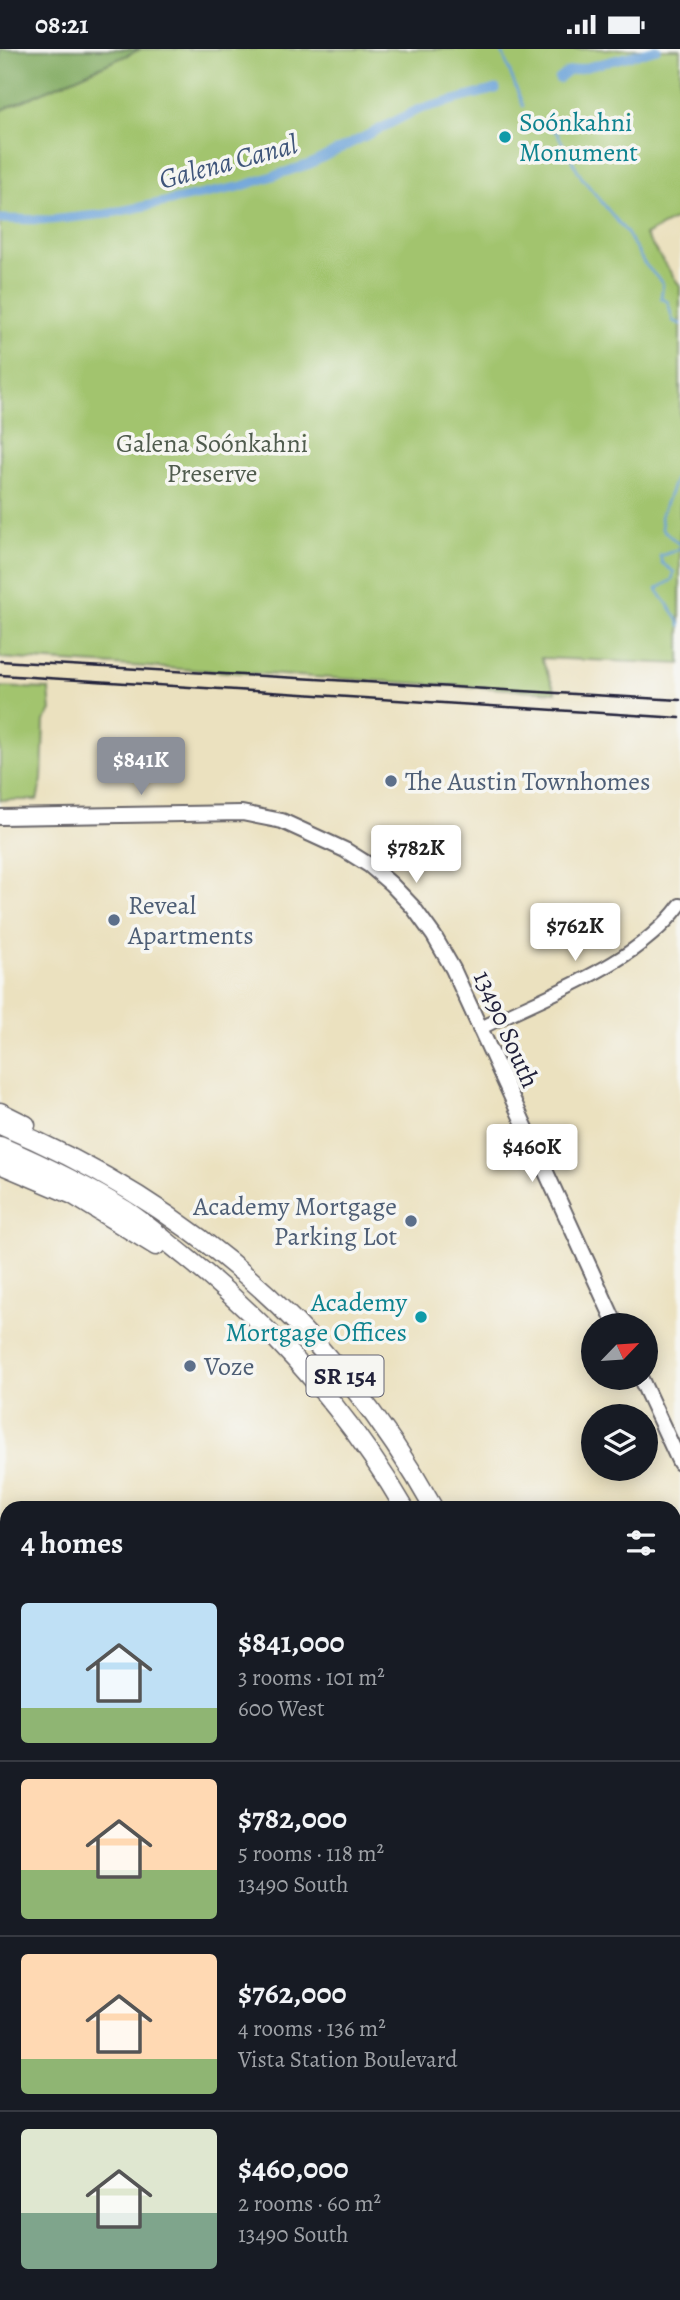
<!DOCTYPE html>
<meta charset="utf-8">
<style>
body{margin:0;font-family:Alegreya,serif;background:#242831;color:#f1f3f6;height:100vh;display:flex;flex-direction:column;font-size:26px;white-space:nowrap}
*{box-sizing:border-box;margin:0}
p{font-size:23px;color:#9ea1a6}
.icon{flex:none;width:38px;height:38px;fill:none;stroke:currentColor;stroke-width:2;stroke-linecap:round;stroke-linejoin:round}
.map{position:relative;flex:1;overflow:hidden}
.sheet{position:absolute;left:0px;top:1452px;width:681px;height:800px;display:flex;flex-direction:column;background:#171b24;border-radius:21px 21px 0 0;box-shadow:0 4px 18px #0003}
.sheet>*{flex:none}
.needle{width:46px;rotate:65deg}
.tools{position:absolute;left:581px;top:1264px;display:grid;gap:14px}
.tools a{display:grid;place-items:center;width:77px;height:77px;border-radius:50%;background:#171b24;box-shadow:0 4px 18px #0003;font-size:35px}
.price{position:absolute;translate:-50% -60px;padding:0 16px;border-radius:7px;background:#fff;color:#222;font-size:23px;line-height:46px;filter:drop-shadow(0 2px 4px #0008)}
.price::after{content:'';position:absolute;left:50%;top:42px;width:21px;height:16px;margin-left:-10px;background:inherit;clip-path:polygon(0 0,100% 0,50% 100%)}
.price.current{background:#8c9099;color:#fff}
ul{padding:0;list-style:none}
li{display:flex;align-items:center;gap:21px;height:175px;padding:0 21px}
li+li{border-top:2px solid #363941}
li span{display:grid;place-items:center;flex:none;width:196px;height:140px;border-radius:7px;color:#555}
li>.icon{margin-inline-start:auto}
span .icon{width:84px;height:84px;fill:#fffc;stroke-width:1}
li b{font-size:30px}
h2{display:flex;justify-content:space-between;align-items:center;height:84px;padding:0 21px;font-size:30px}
.status{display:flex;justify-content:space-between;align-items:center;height:49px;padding:0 35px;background:#171b24;direction:ltr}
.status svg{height:19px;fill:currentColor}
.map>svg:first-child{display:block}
.green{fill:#a2c46e;stroke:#627354;stroke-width:2}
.forest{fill:#81aa61;stroke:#52664e;stroke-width:2}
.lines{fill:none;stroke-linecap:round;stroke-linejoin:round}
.stream{stroke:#6aa2d8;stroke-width:2.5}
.canal{stroke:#6aa2d8;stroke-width:9}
.tertiary-casing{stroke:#686569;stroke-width:16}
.secondary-casing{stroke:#686569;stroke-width:18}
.motorway-casing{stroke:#686569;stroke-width:21}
.tertiary{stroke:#fff;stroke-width:12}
.secondary{stroke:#fff;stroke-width:14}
.motorway{stroke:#fff;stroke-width:18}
.rail{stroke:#22223b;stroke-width:2.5}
.culture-dot{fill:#0f9aa8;stroke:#f6f6f2;stroke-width:2.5}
.service-dot{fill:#5c6f8a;stroke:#f6f6f2;stroke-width:2.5}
.labels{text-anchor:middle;stroke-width:7;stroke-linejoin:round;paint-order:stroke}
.shield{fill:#f6f6f2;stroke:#626272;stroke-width:2}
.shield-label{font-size:24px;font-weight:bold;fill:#22223b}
.culture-label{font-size:26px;fill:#0d838f;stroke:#f6f6f2;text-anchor:start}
.park-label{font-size:26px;fill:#4f5b4d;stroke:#f6f6f2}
.service-label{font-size:26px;fill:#4e5e75;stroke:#f6f6f2;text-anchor:start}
.street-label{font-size:26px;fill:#22223b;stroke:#f6f6f2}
.water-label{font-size:28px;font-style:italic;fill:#3f557a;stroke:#f6f6f2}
</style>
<div class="status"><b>08:21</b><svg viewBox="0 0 49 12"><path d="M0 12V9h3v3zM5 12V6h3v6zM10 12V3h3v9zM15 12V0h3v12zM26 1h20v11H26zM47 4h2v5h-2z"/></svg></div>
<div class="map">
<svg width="680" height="2251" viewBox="0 0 680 2251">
<rect width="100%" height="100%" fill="#f6f6f2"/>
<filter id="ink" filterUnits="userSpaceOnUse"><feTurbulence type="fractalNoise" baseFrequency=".0143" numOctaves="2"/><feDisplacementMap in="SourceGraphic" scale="14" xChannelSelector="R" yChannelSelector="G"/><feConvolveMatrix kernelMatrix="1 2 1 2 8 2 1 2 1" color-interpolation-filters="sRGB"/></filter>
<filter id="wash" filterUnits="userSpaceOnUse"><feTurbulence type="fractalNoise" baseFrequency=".00686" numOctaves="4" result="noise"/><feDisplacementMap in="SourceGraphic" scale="28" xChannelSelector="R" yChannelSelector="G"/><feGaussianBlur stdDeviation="1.57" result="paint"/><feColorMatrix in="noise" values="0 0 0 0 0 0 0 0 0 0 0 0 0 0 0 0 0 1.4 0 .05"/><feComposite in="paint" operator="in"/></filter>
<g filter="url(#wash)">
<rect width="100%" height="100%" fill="#ebe1bf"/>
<!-- green -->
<g class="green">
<path d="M 0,0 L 680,0 L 680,168 L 645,186 L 680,237 L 680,615 L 541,609 L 556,643 L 0,609 Z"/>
<path d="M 0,638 L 49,640 L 51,662 L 44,672 L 42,731 L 37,751 L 0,751 Z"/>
<path d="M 674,1869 L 680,1879 L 680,1935 L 674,1922 Z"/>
<path d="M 674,2051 L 680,2064 L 680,2209 L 674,2213 Z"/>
</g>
<!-- forest -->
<path class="forest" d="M 0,0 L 141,0 L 0,62 Z"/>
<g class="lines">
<!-- stream -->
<g class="stream">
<path d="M 501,0 L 523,57"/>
<path d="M 545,74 L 557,84 L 582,129 L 627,184 L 644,214 L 663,235 L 661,249 L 668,253 L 673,272 L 680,275"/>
<path d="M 680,393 L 680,398"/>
<path d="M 680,417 L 661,467 L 662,480 L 680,496"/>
<path d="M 680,500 L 660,507 L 662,514 L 674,523 L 672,531 L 657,540 C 664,553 677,563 680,577"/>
</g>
<!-- canal -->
<g class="canal">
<path d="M 559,30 L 568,23 L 657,0"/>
<path d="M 0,170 L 50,171 L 106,165 L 239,138 L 310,115 L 417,61 L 496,40"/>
<path d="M 674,1770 L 680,1767"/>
<path d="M 0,1906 L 7,1907"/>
</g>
</g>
</g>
<g filter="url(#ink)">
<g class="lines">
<defs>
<g id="tertiary">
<path d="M 479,980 C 545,946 635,917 680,856"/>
<path d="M 0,1711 L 7,1726"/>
<path d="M 251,2245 L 253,2251"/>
</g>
<g id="secondary">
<path d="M 0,768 L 242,764 L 282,772 L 345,801 L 369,816 L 391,835 L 413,858 L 434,887 L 453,920 L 616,1276"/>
<path d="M 640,1328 L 680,1414"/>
<path d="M 674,1659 L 680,1656"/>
</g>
<g id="motorway">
<path d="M 0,1063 L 26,1076"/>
<path d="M 0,1076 C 188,1154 335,1282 434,1460"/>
<path d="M 0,1097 C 44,1116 87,1137 127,1162 C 148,1176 167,1193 186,1208 C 274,1279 348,1362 405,1460"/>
<path d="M 0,1115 L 73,1146 L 156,1197"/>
<path d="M 674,1966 L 680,1979"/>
<path d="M 674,2021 L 680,2034"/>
<path d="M 674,2220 L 680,2216"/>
<path d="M 631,2251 L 640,2245"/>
</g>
</defs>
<!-- tertiary casing -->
<use href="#tertiary" class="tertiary-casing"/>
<!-- secondary casing -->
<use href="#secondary" class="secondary-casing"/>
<!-- motorway casing -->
<use href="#motorway" class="motorway-casing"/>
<!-- tertiary -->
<use href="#tertiary" class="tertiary"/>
<!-- secondary -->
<use href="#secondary" class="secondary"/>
<!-- motorway -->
<use href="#motorway" class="motorway"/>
<!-- rail -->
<g class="rail">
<path d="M 0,612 L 680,651"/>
<path d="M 0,626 L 680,669"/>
</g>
</g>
</g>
<!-- markers -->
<g class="culture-dot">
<circle cx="505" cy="88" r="7"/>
<circle cx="421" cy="1268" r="7"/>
</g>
<g class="service-dot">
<circle cx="391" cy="732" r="7"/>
<circle cx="114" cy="871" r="7"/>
<circle cx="411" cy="1172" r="7"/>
<circle cx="190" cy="1317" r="7"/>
</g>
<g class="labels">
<!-- shield labels -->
<rect class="shield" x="306.5" y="1306.5" width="77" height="41" rx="5"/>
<g class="shield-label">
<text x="345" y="1335">SR 154</text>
</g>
<!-- culture labels -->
<g class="culture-label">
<text x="519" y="82">Soónkahni<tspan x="519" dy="30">Monument</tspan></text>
<text x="407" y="1262" text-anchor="end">Academy<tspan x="407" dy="30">Mortgage Offices</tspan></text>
</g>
<!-- park labels -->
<g class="park-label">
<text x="212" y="403">Galena Soónkahni<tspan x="212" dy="30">Preserve</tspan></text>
</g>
<!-- service labels -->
<g class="service-label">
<text x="405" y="741">The Austin Townhomes</text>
<text x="128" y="865">Reveal<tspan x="128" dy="30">Apartments</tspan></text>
<text x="397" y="1166" text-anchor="end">Academy Mortgage<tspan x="397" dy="30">Parking Lot</tspan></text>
<text x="204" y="1326">Voze</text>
</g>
<!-- street labels -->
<g class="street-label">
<text transform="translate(507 980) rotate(66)" y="9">13490 South</text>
</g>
<!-- water labels -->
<g class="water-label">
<text transform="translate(228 112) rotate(-15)" y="10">Galena Canal</text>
</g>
</g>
</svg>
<div class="tools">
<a><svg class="needle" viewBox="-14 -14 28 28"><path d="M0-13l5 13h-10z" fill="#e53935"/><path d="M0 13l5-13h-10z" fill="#9ea1a6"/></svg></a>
<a><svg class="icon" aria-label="layers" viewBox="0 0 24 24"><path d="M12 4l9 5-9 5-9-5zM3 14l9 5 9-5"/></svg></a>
</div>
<b class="price current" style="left:141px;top:748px">$841K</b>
<b class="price" style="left:416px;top:836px">$782K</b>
<b class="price" style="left:575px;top:914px">$762K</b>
<b class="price" style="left:532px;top:1135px">$460K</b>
<section class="sheet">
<h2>4 homes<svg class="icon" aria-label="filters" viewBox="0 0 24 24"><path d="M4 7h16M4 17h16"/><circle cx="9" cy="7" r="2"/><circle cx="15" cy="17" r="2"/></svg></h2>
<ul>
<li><span style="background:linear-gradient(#bfe0f5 75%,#8fb573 0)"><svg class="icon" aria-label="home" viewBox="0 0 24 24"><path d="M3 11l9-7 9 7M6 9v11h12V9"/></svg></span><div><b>$841,000</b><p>3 rooms · 101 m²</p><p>600 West</p></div></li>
<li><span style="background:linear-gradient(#ffd9b3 65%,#8fb573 0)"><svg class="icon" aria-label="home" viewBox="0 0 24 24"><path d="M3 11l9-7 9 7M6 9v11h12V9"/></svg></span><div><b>$782,000</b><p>5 rooms · 118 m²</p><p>13490 South</p></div></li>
<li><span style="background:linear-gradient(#ffd9b3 75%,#8fb573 0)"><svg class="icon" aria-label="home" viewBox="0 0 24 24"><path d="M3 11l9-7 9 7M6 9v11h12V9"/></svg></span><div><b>$762,000</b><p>4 rooms · 136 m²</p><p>Vista Station Boulevard</p></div></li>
<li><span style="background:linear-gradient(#dfe7d0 60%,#7fa58c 0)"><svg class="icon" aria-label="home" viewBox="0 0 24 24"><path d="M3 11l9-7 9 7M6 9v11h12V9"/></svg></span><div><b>$460,000</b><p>2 rooms · 60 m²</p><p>13490 South</p></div></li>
</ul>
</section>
</div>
